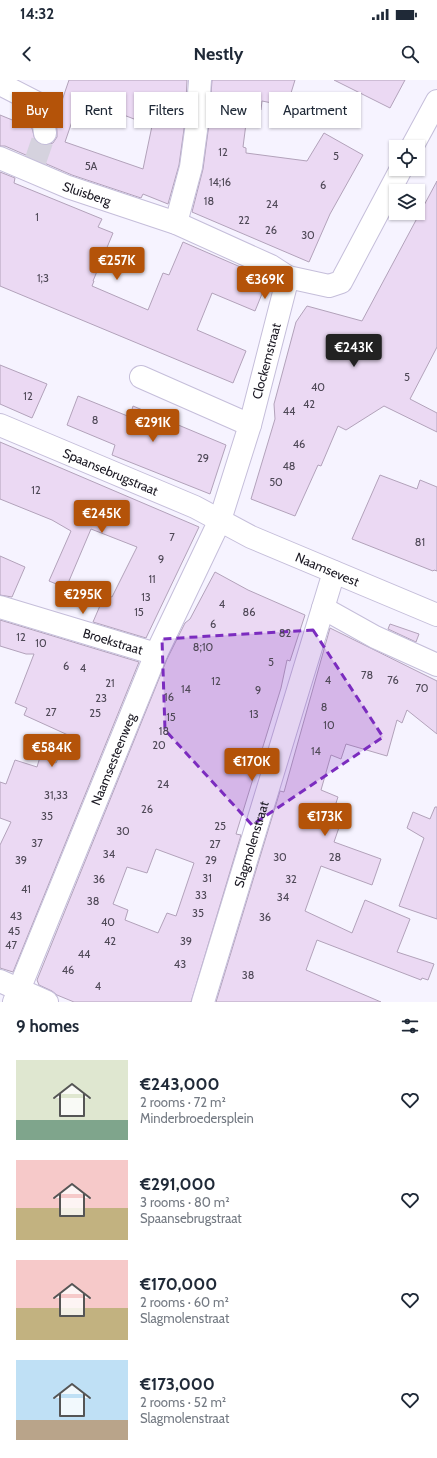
<!DOCTYPE html>
<meta charset="utf-8">
<style>
body{margin:0;font-family:Cabin,sans-serif;background:#f2f2f3;color:#1f2937;height:100vh;display:flex;flex-direction:column;font-size:15px;white-space:nowrap}
*{box-sizing:border-box;margin:0}
p{font-size:13px;color:#747a83}
.icon{flex:none;width:22px;height:22px;fill:none;stroke:currentColor;stroke-width:2;stroke-linecap:round;stroke-linejoin:round}
.map{position:relative;height:922px;overflow:hidden}
.details{display:flex;flex-direction:column;background:#fff;flex:1}
.details>*{flex:none}
.hud{position:absolute;left:12px;top:12px;width:413px;height:36px;display:flex;gap:8px}
.tools{position:absolute;left:389px;top:60px;display:grid;gap:8px}
.tools a{display:grid;place-items:center;width:36px;height:36px;border-radius:0px;background:#fff;box-shadow:0 1px 3px #0004;font-size:20px}
.price{position:absolute;translate:-50% -34px;padding:0 9px;border-radius:4px;background:#b45309;color:#fff;font-size:13px;line-height:26px;filter:drop-shadow(0 1px 2px #0008)}
.price::after{content:'';position:absolute;left:50%;top:24px;width:12px;height:9px;margin-left:-6px;background:inherit;clip-path:polygon(0 0,100% 0,50% 100%)}
.price.on{background:#222;color:#fff}
ul{padding:0;list-style:none}
li{display:flex;align-items:center;gap:12px;height:100px;padding:0 16px}
li span{display:grid;place-items:center;flex:none;width:112px;height:80px;border-radius:0px;color:#555}
li>.icon{margin-inline-start:auto}
span .icon{width:48px;height:48px;fill:#fffc;stroke-width:1}
li b{font-size:17px}
h2{display:flex;justify-content:space-between;align-items:center;height:48px;padding:0 16px;font-size:17px}
.pill{padding:0 14px;border-radius:0px;background:#fff;box-shadow:0 1px 3px #0004;font-size:14px;line-height:36px}
.pill.on{background:#b45309;color:#fff}
.status{display:flex;justify-content:space-between;align-items:center;height:28px;padding:0 20px;background:#fff;direction:ltr}
.status svg{height:11px;fill:currentColor}
header{display:flex;justify-content:space-between;align-items:center;height:52px;padding:0 16px;background:#fff;font-size:18px;font-weight:800}
.map>svg:first-child{display:block}
.building{fill:#ebd9f3;stroke:#b2a2ba;fill-rule:evenodd}
.lines{fill:none;stroke-linecap:round;stroke-linejoin:round}
.minor-tunnel{stroke:#d5d2de;stroke-width:22;stroke-dasharray:22 11;stroke-linecap:butt}
.minor-casing{stroke:#c5beda;stroke-width:24}
.minor{stroke:#fff;stroke-width:22}
.marked{fill:#7b2cbf;fill-opacity:0.2;stroke:#7b2cbf;stroke-width:3;stroke-dasharray:8 5;stroke-linejoin:round}
.labels{text-anchor:middle;stroke-width:3.5;stroke-linejoin:round;paint-order:stroke}
.number-label{font-size:11px;fill:#4e4856}
.street-label{font-size:13px;fill:#1a1822;stroke:#fff}
</style>
<div class="status"><b>14:32</b><svg viewBox="0 0 49 12"><path d="M0 12V9h3v3zM5 12V6h3v6zM10 12V3h3v9zM15 12V0h3v12zM26 1h20v11H26zM47 4h2v5h-2z"/></svg></div>
<header><svg class="icon" aria-label="back" viewBox="0 0 24 24"><path d="M15 5l-7 7 7 7"/></svg>Nestly<svg class="icon" aria-label="search" viewBox="0 0 24 24"><circle cx="10" cy="10" r="6"/><path d="M15 15l6 6"/></svg></header>
<div class="map">
<svg width="437" height="922" viewBox="0 0 437 922">
<rect width="100%" height="100%" fill="#f6f3ff"/>
<!-- building -->
<g class="building">
<path d="M 69,0 L 187,0 L 185,42 L 179,85 L 168,124 L 143,114 L 141,118 L 72,95 L 5,66 L 0,66 L 0,35 L 32,48 L 35,60 L 40,64 L 46,65 L 53,63 L 57,57 L 57,52 L 56,38 ZM 80,18 L 152,46 L 143,89 L 65,62 Z"/>
<path d="M 212,0 L 295,0 L 287,26 L 262,21 L 261,30 L 248,28 L 243,67 L 246,68 L 246,73 L 307,81 L 324,53 L 363,75 L 330,134 L 309,182 L 192,132 L 203,89 L 209,44 Z"/>
<path d="M 334,0 L 405,0 L 390,28 Z"/>
<path d="M 0,92 L 15,98 L 14,103 L 102,139 L 98,147 L 113,153 L 93,201 L 94,201 L 92,206 L 148,230 L 163,193 L 169,195 L 183,162 L 268,199 L 255,231 L 212,213 L 197,250 L 246,271 L 233,303 L 0,206 Z"/>
<path d="M 437,101 L 437,267 L 410,319 L 437,333 L 437,352 L 384,326 L 346,350 L 338,346 L 321,386 L 318,385 L 295,436 L 251,419 L 275,339 L 274,324 L 296,242 L 307,226 L 362,241 Z"/>
<path d="M 0,285 L 47,304 L 32,338 L 0,324 Z"/>
<path d="M 78,316 L 130,337 L 133,326 L 226,365 L 210,414 L 112,375 L 115,365 L 67,345 Z"/>
<path d="M 0,362 L 199,447 L 146,558 L 93,542 L 105,514 L 112,517 L 137,467 L 91,449 L 66,508 L 49,501 L 71,451 L 52,440 L 0,419 Z"/>
<path d="M 380,395 L 417,409 L 420,400 L 437,407 L 437,491 L 434,490 L 433,491 L 352,459 Z"/>
<path d="M 0,476 L 25,487 L 12,517 L 0,515 Z"/>
<path d="M 215,492 L 248,510 L 305,535 L 290,581 L 287,580 L 281,608 L 236,754 L 241,755 L 191,922 L 74,922 L 57,915 L 52,911 L 39,905 L 37,900 L 167,579 L 185,543 L 190,539 ZM 156,769 L 194,783 L 176,836 L 167,833 L 158,853 L 125,840 L 128,830 L 113,824 L 127,787 L 147,793 Z"/>
<path d="M 0,540 L 139,582 L 13,892 L 0,888 L 0,765 L 11,742 L 0,738 L 0,702 L 6,704 L 15,680 L 37,687 L 40,677 L 56,683 L 68,655 L 24,635 L 27,628 L 15,623 L 34,574 L 26,574 L 0,566 Z"/>
<path d="M 390,544 L 419,554 L 416,562 L 388,549 Z"/>
<path d="M 330,548 L 437,601 L 437,654 L 407,630 L 402,643 L 397,640 L 387,676 L 346,664 L 341,679 L 331,675 L 321,710 L 338,717 L 336,723 L 346,727 L 334,762 L 381,779 L 372,805 L 321,786 L 305,831 L 352,853 L 365,820 L 410,839 L 397,872 L 434,884 L 428,900 L 422,898 L 421,900 L 317,860 L 306,890 L 381,922 L 216,922 L 280,711 L 284,712 Z"/>
<path d="M 435,727 L 437,727 L 437,839 L 399,826 L 424,758 L 407,748 L 413,732 L 430,739 Z"/>
</g>
<g class="lines">
<!-- minor-tunnel -->
<path class="minor-tunnel" d="M 35,82 L 45,53"/>
<defs>
<g id="minor">
<path d="M 0,4 L 41,25 L 45,53"/>
<path d="M 412,67 L 437,21"/>
<path id="s1" d="M 0,78 L 68,107 L 176,143 L 271,186 L 288,197 L 250,345 L 220,440 L 156,574 L 14,922"/>
<path d="M 176,143 L 191,87 L 197,43 L 200,0"/>
<path d="M 288,197 L 329,206 L 341,202 L 401,89"/>
<path d="M 141,297 L 250,345"/>
<path id="s2" d="M 0,345 L 195,427 L 251,457 L 437,535"/>
<path id="s3" d="M 0,527 L 156,574"/>
<path d="M 323,528 L 375,557 L 437,585"/>
<path d="M 0,901 L 47,922"/>
<path id="s4" d="M 203,922 L 334,492"/>
</g>
</defs>
<!-- minor casing -->
<use href="#minor" class="minor-casing"/>
<!-- minor -->
<use href="#minor" class="minor"/>
</g>
<!-- marked area -->
<path class="marked" d="M 313,550 L 383,657 L 252,745 L 165,650 L 162,559 Z"/>
<g class="labels">
<!-- number labels -->
<g class="number-label">
<text x="223" y="76">12</text>
<text x="336" y="80">5</text>
<text x="91" y="90">5A</text>
<text x="220" y="106">14;16</text>
<text x="323" y="109">6</text>
<text x="209" y="125">18</text>
<text x="272" y="128">24</text>
<text x="37" y="141">1</text>
<text x="244" y="144">22</text>
<text x="271" y="154">26</text>
<text x="308" y="159">30</text>
<text x="43" y="202">1;3</text>
<text x="407" y="301">5</text>
<text x="318" y="311">40</text>
<text x="28" y="320">12</text>
<text x="309" y="328">42</text>
<text x="289" y="335">44</text>
<text x="95" y="344">8</text>
<text x="299" y="368">46</text>
<text x="203" y="382">29</text>
<text x="289" y="390">48</text>
<text x="276" y="406">50</text>
<text x="36" y="414">12</text>
<text x="172" y="461">7</text>
<text x="420" y="466">81</text>
<text x="161" y="483">9</text>
<text x="152" y="503">11</text>
<text x="146" y="521">13</text>
<text x="222" y="528">4</text>
<text x="139" y="536">15</text>
<text x="249" y="536">86</text>
<text x="213" y="548">6</text>
<text x="285" y="557">82</text>
<text x="21" y="561">12</text>
<text x="41" y="567">10</text>
<text x="203" y="571">8;10</text>
<text x="271" y="586">5</text>
<text x="66" y="590">6</text>
<text x="83" y="592">4</text>
<text x="367" y="599">78</text>
<text x="328" y="604">4</text>
<text x="393" y="604">76</text>
<text x="216" y="605">12</text>
<text x="110" y="607">21</text>
<text x="422" y="612">70</text>
<text x="186" y="613">14</text>
<text x="258" y="614">9</text>
<text x="169" y="621">16</text>
<text x="101" y="622">23</text>
<text x="324" y="631">8</text>
<text x="51" y="636">27</text>
<text x="95" y="637">25</text>
<text x="254" y="638">13</text>
<text x="171" y="641">15</text>
<text x="329" y="649">10</text>
<text x="164" y="655">18</text>
<text x="159" y="669">20</text>
<text x="316" y="675">14</text>
<text x="163" y="708">24</text>
<text x="56" y="719">31,33</text>
<text x="147" y="733">26</text>
<text x="47" y="740">35</text>
<text x="220" y="750">25</text>
<text x="123" y="755">30</text>
<text x="37" y="767">37</text>
<text x="215" y="768">27</text>
<text x="109" y="778">34</text>
<text x="280" y="781">30</text>
<text x="335" y="781">28</text>
<text x="21" y="784">39</text>
<text x="211" y="784">29</text>
<text x="207" y="802">31</text>
<text x="99" y="803">36</text>
<text x="291" y="803">32</text>
<text x="26" y="813">41</text>
<text x="201" y="819">33</text>
<text x="283" y="821">34</text>
<text x="93" y="825">38</text>
<text x="198" y="837">35</text>
<text x="16" y="840">43</text>
<text x="265" y="841">36</text>
<text x="108" y="846">40</text>
<text x="14" y="855">45</text>
<text x="110" y="865">42</text>
<text x="186" y="865">39</text>
<text x="11" y="869">47</text>
<text x="84" y="878">44</text>
<text x="180" y="888">43</text>
<text x="68" y="894">46</text>
<text x="248" y="899">38</text>
<text x="98" y="910">4</text>
</g>
<!-- street labels -->
<g class="street-label">
<text dy="5" stroke="none"><textPath href="#s1" startOffset="94">Sluisberg</textPath></text>
<text transform="translate(266 281) rotate(-75)" y="5">Clockemstraat</text>
<text dy="5" stroke="none"><textPath href="#s2" startOffset="120">Spaansebrugstraat</textPath></text>
<text dy="5" stroke="none"><textPath href="#s2" startOffset="358">Naamsevest</textPath></text>
<text dy="5" stroke="none"><textPath href="#s3" startOffset="118">Broekstraat</textPath></text>
<text transform="translate(113 679) rotate(-68)" y="5">Naamsesteenweg</text>
<text dy="5" stroke="none"><textPath href="#s4" startOffset="165">Slagmolenstraat</textPath></text>
</g>
</g>
</svg>
<div class="tools">
<a><svg class="icon" aria-label="locate" viewBox="0 0 24 24"><circle cx="12" cy="12" r="6"/><path d="M12 2v4M12 18v4M2 12h4M18 12h4"/></svg></a>
<a><svg class="icon" aria-label="layers" viewBox="0 0 24 24"><path d="M12 4l9 5-9 5-9-5zM3 14l9 5 9-5"/></svg></a>
</div>
<b class="price" style="left:117px;top:201px">€257K</b>
<b class="price" style="left:265px;top:220px">€369K</b>
<b class="price on" style="left:354px;top:288px">€243K</b>
<b class="price" style="left:153px;top:363px">€291K</b>
<b class="price" style="left:102px;top:454px">€245K</b>
<b class="price" style="left:83px;top:535px">€295K</b>
<b class="price" style="left:52px;top:688px">€584K</b>
<b class="price" style="left:252px;top:702px">€170K</b>
<b class="price" style="left:325px;top:757px">€173K</b>
<div class="hud">
<a class="pill on">Buy</a>
<a class="pill">Rent</a>
<a class="pill">Filters</a>
<a class="pill">New</a>
<a class="pill">Apartment</a>
</div>
</div>
<section class="details">
<h2>9 homes<svg class="icon" aria-label="filters" viewBox="0 0 24 24"><path d="M4 7h16M4 17h16"/><circle cx="9" cy="7" r="2"/><circle cx="15" cy="17" r="2"/></svg></h2>
<ul>
<li><span style="background:linear-gradient(#dfe7d0 75%,#7fa58c 0)"><svg class="icon" aria-label="home" viewBox="0 0 24 24"><path d="M3 11l9-7 9 7M6 9v11h12V9"/></svg></span><div><b>€243,000</b><p>2 rooms · 72 m²</p><p>Minderbroedersplein</p></div><svg class="icon" aria-label="heart" viewBox="0 0 24 24"><path d="M12 20l-8-8c-3-5 5-10 8-4 3-6 11-1 8 4z"/></svg></li>
<li><span style="background:linear-gradient(#f6c9c9 60%,#c2b280 0)"><svg class="icon" aria-label="home" viewBox="0 0 24 24"><path d="M3 11l9-7 9 7M6 9v11h12V9"/></svg></span><div><b>€291,000</b><p>3 rooms · 80 m²</p><p>Spaansebrugstraat</p></div><svg class="icon" aria-label="heart" viewBox="0 0 24 24"><path d="M12 20l-8-8c-3-5 5-10 8-4 3-6 11-1 8 4z"/></svg></li>
<li><span style="background:linear-gradient(#f6c9c9 60%,#c2b280 0)"><svg class="icon" aria-label="home" viewBox="0 0 24 24"><path d="M3 11l9-7 9 7M6 9v11h12V9"/></svg></span><div><b>€170,000</b><p>2 rooms · 60 m²</p><p>Slagmolenstraat</p></div><svg class="icon" aria-label="heart" viewBox="0 0 24 24"><path d="M12 20l-8-8c-3-5 5-10 8-4 3-6 11-1 8 4z"/></svg></li>
<li><span style="background:linear-gradient(#bfe0f5 75%,#b9a48a 0)"><svg class="icon" aria-label="home" viewBox="0 0 24 24"><path d="M3 11l9-7 9 7M6 9v11h12V9"/></svg></span><div><b>€173,000</b><p>2 rooms · 52 m²</p><p>Slagmolenstraat</p></div><svg class="icon" aria-label="heart" viewBox="0 0 24 24"><path d="M12 20l-8-8c-3-5 5-10 8-4 3-6 11-1 8 4z"/></svg></li>
</ul>
</section>
